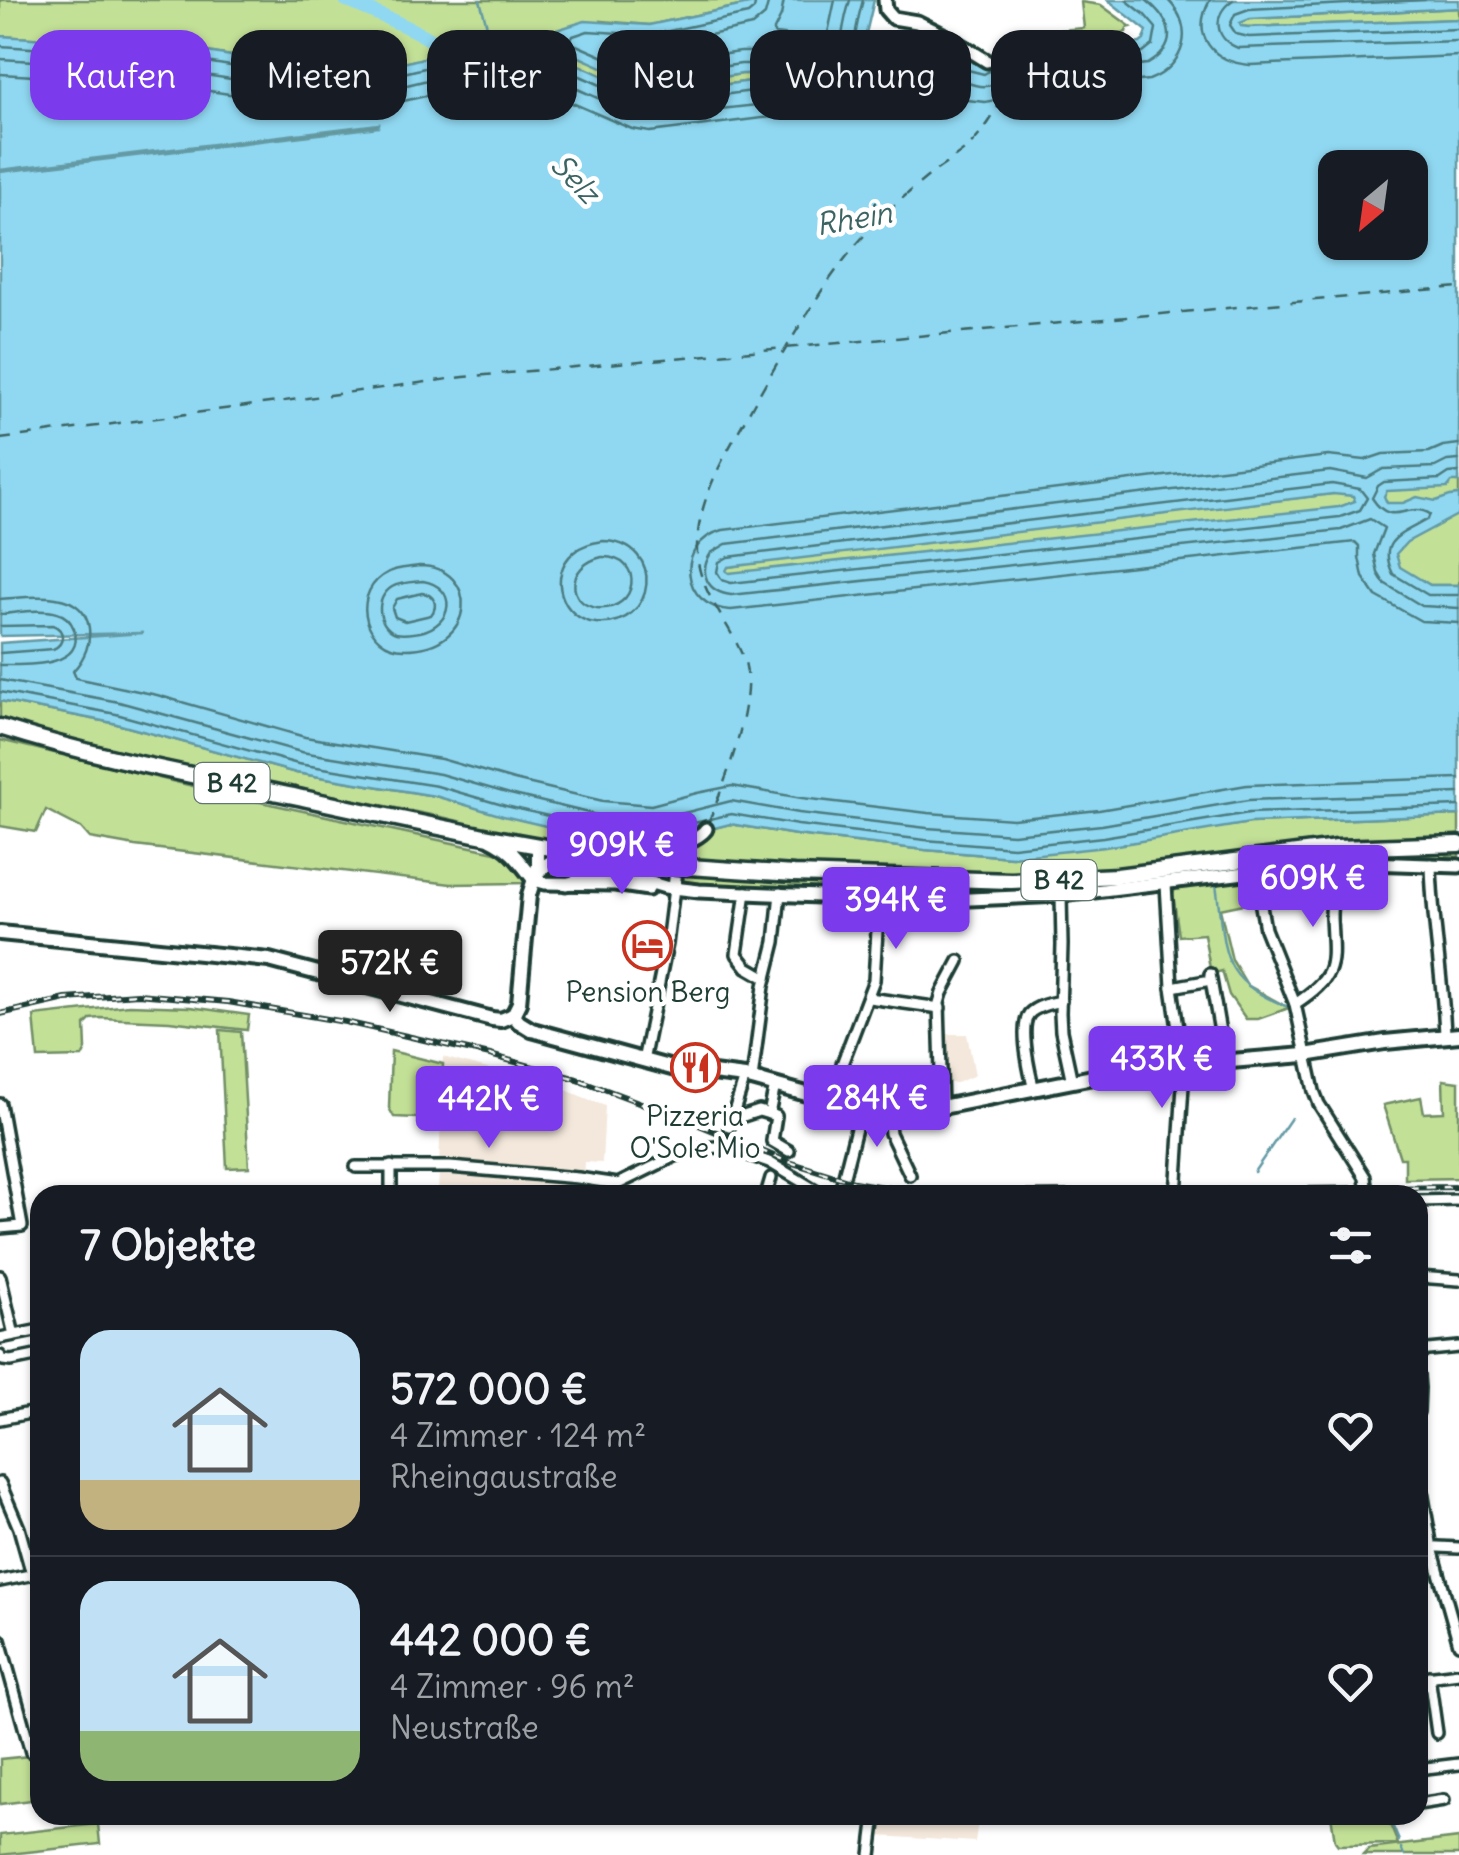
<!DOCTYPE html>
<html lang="de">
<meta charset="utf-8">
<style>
body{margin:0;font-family:Delius,sans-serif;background:#20242c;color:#f1f3f6;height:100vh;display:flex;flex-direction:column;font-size:38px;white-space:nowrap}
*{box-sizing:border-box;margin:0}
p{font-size:32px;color:#9ea1a6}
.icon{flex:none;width:55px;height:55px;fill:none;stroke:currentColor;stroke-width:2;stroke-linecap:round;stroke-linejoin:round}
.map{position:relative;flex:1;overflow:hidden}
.panel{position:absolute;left:30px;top:1185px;width:1398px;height:640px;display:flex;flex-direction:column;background:#171b24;border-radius:30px;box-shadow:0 2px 8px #0004}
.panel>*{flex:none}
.guide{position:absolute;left:30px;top:30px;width:1400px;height:90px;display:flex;gap:20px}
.needle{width:65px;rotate:209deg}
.buttons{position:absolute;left:1318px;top:150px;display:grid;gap:20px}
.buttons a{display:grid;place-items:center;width:110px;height:110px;border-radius:20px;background:#171b24;box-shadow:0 2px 8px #0004;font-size:50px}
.price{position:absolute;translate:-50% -85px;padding:0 22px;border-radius:10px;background:#7c3aed;color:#fff;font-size:32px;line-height:65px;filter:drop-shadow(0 2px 5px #0008)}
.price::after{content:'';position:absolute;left:50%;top:60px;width:30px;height:22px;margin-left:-15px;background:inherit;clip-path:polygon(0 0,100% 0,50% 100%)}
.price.active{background:#222;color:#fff}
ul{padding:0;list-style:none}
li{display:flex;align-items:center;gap:30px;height:250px;padding:0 50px}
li+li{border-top:2px solid #363941}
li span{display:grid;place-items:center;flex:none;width:280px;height:200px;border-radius:30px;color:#555}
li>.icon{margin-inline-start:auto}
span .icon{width:120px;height:120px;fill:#fffc;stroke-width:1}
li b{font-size:42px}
h2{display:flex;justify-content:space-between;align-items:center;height:120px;padding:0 50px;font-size:42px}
.chip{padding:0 35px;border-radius:30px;background:#171b24;box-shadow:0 2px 8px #0004;font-size:35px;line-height:90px}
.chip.active{background:#7c3aed;color:#fff}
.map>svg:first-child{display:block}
.built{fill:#f4e8dc}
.green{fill:#c3e097;stroke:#718e66;stroke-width:2.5}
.water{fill:#90d8f1;stroke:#639aa5;stroke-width:2.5;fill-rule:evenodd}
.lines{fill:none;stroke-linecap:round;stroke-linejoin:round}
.shore{stroke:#4c7b80;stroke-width:2.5}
.stream{stroke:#639aa5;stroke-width:2.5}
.river{stroke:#90d8f1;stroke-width:14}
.ferry{stroke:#3b6463;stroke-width:2.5;stroke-dasharray:12 10;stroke-linecap:butt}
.minor-casing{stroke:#1f3d34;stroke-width:16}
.tertiary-casing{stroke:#1f3d34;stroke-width:19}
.secondary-casing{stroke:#1f3d34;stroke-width:20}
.primary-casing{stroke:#1f3d34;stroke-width:21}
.minor{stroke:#fff;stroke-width:9}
.tertiary{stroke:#fff;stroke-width:11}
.secondary{stroke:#fff;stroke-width:12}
.primary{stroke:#fff;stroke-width:14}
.rail-casing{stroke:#1f3d34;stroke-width:6}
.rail{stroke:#fff;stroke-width:2.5;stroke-dasharray:8;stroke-linecap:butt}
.primary-bridge-casing{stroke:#1f3d34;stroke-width:21;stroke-linecap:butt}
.primary-bridge{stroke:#fff;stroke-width:14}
.labels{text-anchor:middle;stroke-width:9;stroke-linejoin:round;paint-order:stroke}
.shield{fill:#fff;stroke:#627771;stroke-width:2.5}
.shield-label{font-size:25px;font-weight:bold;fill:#1f3d34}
.poi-label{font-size:28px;fill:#1f3d34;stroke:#fff}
.water-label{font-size:30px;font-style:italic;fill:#3b6463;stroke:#fff}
</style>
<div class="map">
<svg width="1459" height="1855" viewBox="0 0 1459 1855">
<rect width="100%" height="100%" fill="#fff"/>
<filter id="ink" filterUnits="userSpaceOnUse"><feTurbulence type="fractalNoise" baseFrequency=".01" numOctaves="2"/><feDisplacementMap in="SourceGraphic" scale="20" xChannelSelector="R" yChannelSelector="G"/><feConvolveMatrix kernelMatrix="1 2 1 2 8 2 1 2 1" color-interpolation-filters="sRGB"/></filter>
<g filter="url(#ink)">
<!-- built -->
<g class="built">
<path d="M 943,1034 L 967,1034 L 975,1075 L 957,1083 L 944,1083 Z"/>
<path d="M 443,1057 L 566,1090 L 605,1106 L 602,1163 L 585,1162 L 583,1195 L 438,1195 Z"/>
<path d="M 880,1815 L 979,1815 L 975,1842 L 878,1836 Z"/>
</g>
<!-- green -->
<g class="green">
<path d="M 0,0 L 768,0 L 649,25 L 602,21 L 649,88 L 742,74 L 812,73 L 814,77 L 759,80 L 646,95 L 522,40 L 451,52 L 427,38 L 427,42 L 435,49 L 433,56 L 378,69 L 292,66 L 207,52 L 123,44 L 0,36 Z"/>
<path d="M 1081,2 L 1101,5 L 1131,27 L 1127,28 L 1126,32 L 1121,34 L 1023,42 L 1022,40 L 1026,39 L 1026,33 L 1084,28 Z"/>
<path d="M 1459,8 L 1459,19 L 1249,27 L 1240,26 L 1240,22 L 1250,19 Z"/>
<path d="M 379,124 L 378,126 L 0,172 L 0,170 Z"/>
<path d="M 1459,479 L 1459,585 L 1430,585 L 1423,581 L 726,579 L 723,568 L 768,560 Z"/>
<path d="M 0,701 L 113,723 L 296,773 L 435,796 L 597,838 L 655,843 L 730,824 L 796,835 L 925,850 L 1012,857 L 1250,823 L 1459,815 L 1459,837 L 1306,844 L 1098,870 L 977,874 L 756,865 L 549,843 L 446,818 L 88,746 L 0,719 Z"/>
<path d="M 0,740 L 247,799 L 504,854 L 522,873 L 525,883 L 451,884 L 135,846 L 90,838 L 81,828 L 46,810 L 36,832 L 0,826 Z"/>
<path d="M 1440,850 L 1459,851 L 1459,857 L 1446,856 L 1444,861 L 1393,859 L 1107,888 L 940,895 L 698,888 L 625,872 L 578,873 L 566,878 L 551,878 L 548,871 L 549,868 L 567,861 L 759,880 L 914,886 L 1033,887 L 1147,880 L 1330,856 Z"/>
<path d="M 1249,879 L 1254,881 L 1258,901 L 1220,909 L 1232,960 L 1247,985 L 1289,1008 L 1258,1019 L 1246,1019 L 1229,995 L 1222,971 L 1211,974 L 1204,934 L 1179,936 L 1173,894 L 1175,889 L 1180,887 Z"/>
<path d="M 129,1005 L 190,1007 L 249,1015 L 247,1030 L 169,1021 L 100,1018 L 91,1019 L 85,1025 L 86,1049 L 82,1057 L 38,1058 L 34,1016 Z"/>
<path d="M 220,1030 L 241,1032 L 249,1167 L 227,1168 Z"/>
<path d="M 391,1051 L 443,1064 L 441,1119 L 394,1117 L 389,1108 Z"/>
<path d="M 1443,1080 L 1459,1082 L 1459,1178 L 1405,1179 L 1405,1158 L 1400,1158 L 1383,1105 L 1421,1097 L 1424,1113 L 1444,1112 Z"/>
<path d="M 40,1755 L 40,1799 L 0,1804 L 0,1759 Z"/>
<path d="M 1331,1815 L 1386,1815 L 1398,1844 L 1338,1845 L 1335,1841 Z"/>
<path d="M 98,1824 L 100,1844 L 0,1855 L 0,1835 Z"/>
<path d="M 1459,1838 L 1459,1855 L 1363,1855 L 1369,1849 Z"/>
</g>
<!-- water -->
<path class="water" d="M 768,0 L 874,0 L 864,42 L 864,63 L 869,75 L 879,75 L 884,61 L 889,59 L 949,55 L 975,63 L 980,62 L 989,55 L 1000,57 L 1140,43 L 1144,40 L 1147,31 L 1108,0 L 1459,0 L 1459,8 L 1250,19 L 1240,23 L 1241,26 L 1249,27 L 1459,19 L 1459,482 L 1452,482 L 1447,488 L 1387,491 L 1384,496 L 1387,503 L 1403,503 L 1417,497 L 1436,501 L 1450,496 L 1459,495 L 1459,514 L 1407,542 L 1396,554 L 1400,567 L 1430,585 L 1459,585 L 1459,815 L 1250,823 L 1105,847 L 1012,857 L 925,850 L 796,835 L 730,824 L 655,843 L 597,838 L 503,816 L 435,796 L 296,773 L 113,723 L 0,701 L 0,643 L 143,633 L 0,636 L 0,172 L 378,127 L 379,124 L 0,170 L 0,36 L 123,44 L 207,52 L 292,66 L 378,69 L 444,53 L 523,40 L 646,95 L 759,80 L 813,77 L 812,73 L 742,74 L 649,88 L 534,37 L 585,21 L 649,25 ZM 1335,168 L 1410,168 L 1410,242 L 1335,242 ZM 1333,494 L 1353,496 L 1355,501 L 1339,507 L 729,573 L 726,571 L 728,567 Z"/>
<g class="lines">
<!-- shore -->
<g class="shore">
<path d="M 784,0 L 781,16 L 774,30 L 774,34 L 802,37 L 821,46 L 826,42 L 835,0"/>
<path d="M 850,0 C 842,27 827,93 871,98 C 887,99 894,91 904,81 C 918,80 933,76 947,77 C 971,80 978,95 1004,79 L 1148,64 C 1181,45 1171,20 1146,0"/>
<path d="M 863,0 C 857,21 837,104 887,82 L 891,71 L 895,69 L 948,65 L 984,74 L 998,66 L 1143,53 L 1153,45 L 1156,28 L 1144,14 L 1126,0"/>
<path d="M 1210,0 C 1190,36 1213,62 1250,65 L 1459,56"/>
<path d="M 1233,0 C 1212,14 1214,39 1238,48 L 1459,41"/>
<path d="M 1425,0 L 1249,9 L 1235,14 L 1230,25 L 1236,34 L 1249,37 L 1459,29"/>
<path d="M 0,46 L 122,54 L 206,62 L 291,76 L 378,79 L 446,63 L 521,50 L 646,105 L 760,90 L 794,88 L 804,83 C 808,74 804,66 795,64 L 741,64 L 650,77 L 574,44 L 571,40 L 573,36 L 588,31 L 650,35 L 748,14 L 754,9 L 756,0"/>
<path d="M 0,59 L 121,66 L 205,75 L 290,88 L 378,92 L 448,75 L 519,63 L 636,115 L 648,117 L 801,100 L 809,95 L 815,88 L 818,79 L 817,69 L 810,57 L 797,51 L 740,52 L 653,64 L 630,53 L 630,49 L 634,46 L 654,47 L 752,26 L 765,15 L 769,0"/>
<path d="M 0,74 L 120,81 L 203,90 L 289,103 L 378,107 L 451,90 L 517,79 L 632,129 L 650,132 L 762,118 L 801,115 L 818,107 L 832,92 L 855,110 L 878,113 L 897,108 L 913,95 L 946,92 L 967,100 L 985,102 L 996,100 L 1010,93 L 1149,80 C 1185,66 1196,28 1168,0"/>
<path d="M 1459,444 L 1443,446 L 1429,452 L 1383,454 L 1365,460 L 1328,456 L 723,530 C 674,543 680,608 731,610 L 1355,542 L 1359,546 L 1359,557 L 1363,577 L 1376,596 L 1421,621 L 1459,623"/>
<path d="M 1459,460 L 1447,461 L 1435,467 L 1383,469 L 1367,478 L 1330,471 L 726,544 L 711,553 C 698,573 707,592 731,595 L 1341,530 L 1370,519 L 1384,528 L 1374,554 L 1378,573 L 1384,583 L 1422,606 L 1459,608"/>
<path d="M 1459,472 L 1449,473 L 1440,479 L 1384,482 L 1378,486 L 1372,498 C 1393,530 1407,500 1430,514 L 1428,519 C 1403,534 1376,539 1393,574 L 1428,595 L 1459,595"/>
<path d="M 1332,484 L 1360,489 L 1367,498 L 1360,510 L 1340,517 L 731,583 L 722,580 L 717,572 L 719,562 L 728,557 Z"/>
<path d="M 603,541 C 666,542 658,628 596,623 C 561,619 547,575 574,552 C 582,545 592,543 603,541 Z"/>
<path d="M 602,557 C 645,556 639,612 597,608 C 566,604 566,565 602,557 Z"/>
<path d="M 419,566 C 480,566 479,650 404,649 C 366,649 351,598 382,576 C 393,568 406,568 419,566 Z"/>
<path d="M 423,581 C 458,587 454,625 420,632 C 412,633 404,635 396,633 C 377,626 374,598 392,587 C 400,582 413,582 423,581 Z"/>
<path d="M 422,593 C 434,594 439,605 431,615 L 405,621 L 395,617 L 392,608 L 397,599 Z"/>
<path d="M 0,599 C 18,598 38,595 56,598 C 97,604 97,646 73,671 L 76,678 L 157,695 L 305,737 L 441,759 L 514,780 L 603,801 L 651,805 L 697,793 L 732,786 L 802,798 L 928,813 L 1013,819 L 1099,810 L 1247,785 L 1459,778"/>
<path d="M 0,614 C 17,613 40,608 57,613 C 65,615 71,621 74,629 C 87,669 22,665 0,665"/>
<path d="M 0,626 L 53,625 C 65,630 65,644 53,649 L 0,653"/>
<path d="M 0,680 L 119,702 L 301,752 L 440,774 L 510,794 L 601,816 L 652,821 L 731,801 L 799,813 L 927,828 L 1013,834 L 1102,825 L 1248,800 L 1459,793"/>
<path d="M 0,692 L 116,714 L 298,764 L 437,786 L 506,806 L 599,828 L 653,833 L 731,814 L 798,825 L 925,840 L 1013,847 L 1103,837 L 1249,813 L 1459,806"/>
</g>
<!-- stream -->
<g class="stream">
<path d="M 480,0 L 492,45"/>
<path d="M 1216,884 C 1226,954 1217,980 1291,1008"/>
<path d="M 1254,1172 L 1291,1118"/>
<path d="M 1388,1815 L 1399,1841"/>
<path d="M 1401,1848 L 1404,1855"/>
</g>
<!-- river -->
<path class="river" d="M 346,0 C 384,18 432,33 463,64"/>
<!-- ferry -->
<g class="ferry">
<path d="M 0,439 L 464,377 L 1459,287"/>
<path d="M 708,823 C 724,786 756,702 745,662 C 743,656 739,648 736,642 C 721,613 698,586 697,552 C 696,498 728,451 753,405 C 774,368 796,331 819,295 C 834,272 856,243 875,224 C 891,208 909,192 926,178 C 940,167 955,158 969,146 C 982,135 1007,99 1005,81 C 1004,73 997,69 991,65"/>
</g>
<defs>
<g id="minor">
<path d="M 1431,864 C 1432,922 1443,978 1445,1035"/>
<path d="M 1255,872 L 1265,929 L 1295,1004 L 1314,1091 L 1319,1104 L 1365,1177 L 1367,1195"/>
<path d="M 1166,884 L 1172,987 L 1184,1070 L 1176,1195"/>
<path d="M 746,892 L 737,954 L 747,967 L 766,978"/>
<path d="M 1061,895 L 1062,945 L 1060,1013 L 1061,1031 L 1072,1082"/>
<path d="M 1210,974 L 1225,1061"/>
<path d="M 1172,987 L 1211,980"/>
<path d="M 869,998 L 940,1008"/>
<path d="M 1295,1004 C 1339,975 1333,965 1331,917 C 1331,899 1335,880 1338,862"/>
<path d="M 643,1061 L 667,944 L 674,888"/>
<path d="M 752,1079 L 764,986 L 775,942 L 780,893"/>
<path d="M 1034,1090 C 1030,1074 1019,1028 1029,1014 C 1036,1006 1051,1003 1061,1001"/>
<path d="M 835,1102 L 842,1064 L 874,980 L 879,898"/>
<path d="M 0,1104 L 22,1226 L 0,1228"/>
<path d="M 942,1107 L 939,1003 L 942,993 L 959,961"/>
<path d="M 888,1113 L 890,1133 L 910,1175"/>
<path d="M 769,1114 L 775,1085"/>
<path d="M 731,1120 L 759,1111 L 776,1116 L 772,1141 L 789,1151"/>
<path d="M 729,1127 L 745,1077"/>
<path d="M 391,1166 L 391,1195"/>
<path d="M 356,1167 L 450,1167 L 578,1178 L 618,1184 L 675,1156 L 702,1148 L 717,1147 L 740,1152 L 769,1162 L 824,1195"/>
<path d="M 766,1195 L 771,1178"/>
<path d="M 839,1195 L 861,1109"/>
<path d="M 1418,1201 L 1459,1200"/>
<path d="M 0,1276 L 14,1335"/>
<path d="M 1418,1277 L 1459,1280"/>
<path d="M 0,1338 L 40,1330"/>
<path d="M 1418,1351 L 1459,1347"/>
<path d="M 0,1356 L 3,1360 L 11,1361 L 40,1355"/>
<path d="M 1418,1375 L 1419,1388 L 1418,1412"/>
<path d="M 0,1419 L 40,1411"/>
<path d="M 1418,1469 L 1432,1548 L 1459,1644"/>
<path d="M 0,1483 L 19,1528 L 32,1574"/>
<path d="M 1418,1546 L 1459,1548"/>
<path d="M 0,1581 L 40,1573"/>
<path d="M 0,1640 L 31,1752 L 40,1751"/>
<path d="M 1429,1676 L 1437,1733"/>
<path d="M 1418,1678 L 1459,1673"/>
<path d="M 1418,1769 L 1459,1764"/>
<path d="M 1418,1804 L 1444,1800"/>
<path d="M 871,1855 L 876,1815"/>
</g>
<g id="tertiary">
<path d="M 885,0 L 886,10 L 893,18 L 917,22 L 953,40 L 987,61"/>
<path d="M 534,880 L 545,883 L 615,884 L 648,889"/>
<path d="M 566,884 L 590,877 L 614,875 L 635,878 L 665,887 L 699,891 L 893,899 L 970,899 L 1061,895 L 1338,862 L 1459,866"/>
<path d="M 674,888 C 676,876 675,854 684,845 C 692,838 699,838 706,829"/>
</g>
<g id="secondary">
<path d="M 491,839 C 512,849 520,862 534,880"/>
<path d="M 536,874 L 549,863 L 573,853"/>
<path d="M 0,933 L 269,960 L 492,1019 L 501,1020 L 513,1015"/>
<path d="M 513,1015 L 519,1022 L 532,1030 L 672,1068 L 745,1077 L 861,1109 L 888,1113 L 942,1107 L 1133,1069 L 1305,1055 L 1385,1042 L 1459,1035"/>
<path d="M 513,1015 L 519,1003 L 529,895 L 538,866 L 538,847"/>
</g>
<g id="primary">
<path d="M 0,727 C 97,758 198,776 298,797 C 418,823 537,849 659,864"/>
<path d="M 689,867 L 794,874 L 1011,881 L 1117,876 L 1337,848 L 1459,844"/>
</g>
</defs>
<!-- minor casing -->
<use href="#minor" class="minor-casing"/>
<!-- tertiary casing -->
<use href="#tertiary" class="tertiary-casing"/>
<!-- secondary casing -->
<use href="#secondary" class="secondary-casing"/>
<!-- primary casing -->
<use href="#primary" class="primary-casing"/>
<!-- minor -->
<use href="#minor" class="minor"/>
<!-- tertiary -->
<use href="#tertiary" class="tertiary"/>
<!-- secondary -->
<use href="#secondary" class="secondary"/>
<!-- primary -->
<use href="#primary" class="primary"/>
<defs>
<path id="rail" d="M 0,1014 L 66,999 L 138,994 L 228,1002 L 345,1022 L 490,1055 L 577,1079 L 692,1122 L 786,1161 L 854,1182 L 895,1189 L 989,1193 L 1459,1187"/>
</defs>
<!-- rail casing -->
<use href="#rail" class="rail-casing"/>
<!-- rail -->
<use href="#rail" class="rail"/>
<defs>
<path id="primary-bridge" d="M 659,864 L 689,867"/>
</defs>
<!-- primary-bridge casing -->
<use href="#primary-bridge" class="primary-bridge-casing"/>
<!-- primary-bridge -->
<use href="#primary-bridge" class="primary-bridge"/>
</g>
</g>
<!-- icons -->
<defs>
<symbol id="hotel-ring" viewBox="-11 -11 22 22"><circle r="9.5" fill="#fff" stroke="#c8321e" stroke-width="1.5"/><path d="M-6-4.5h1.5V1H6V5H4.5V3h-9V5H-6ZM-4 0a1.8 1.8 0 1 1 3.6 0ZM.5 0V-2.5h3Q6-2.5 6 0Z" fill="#c8321e"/></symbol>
<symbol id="restaurant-ring" viewBox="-11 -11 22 22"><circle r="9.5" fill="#fff" stroke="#c8321e" stroke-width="1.5"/><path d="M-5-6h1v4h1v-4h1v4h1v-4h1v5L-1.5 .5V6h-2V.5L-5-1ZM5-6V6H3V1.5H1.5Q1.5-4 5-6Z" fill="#c8321e"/></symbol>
</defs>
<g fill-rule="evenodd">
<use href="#hotel-ring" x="620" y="918" width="55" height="55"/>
<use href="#restaurant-ring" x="668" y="1040" width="55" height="55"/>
</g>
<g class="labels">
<!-- shield labels -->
<g class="shield">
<rect x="194.5" y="763" width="75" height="40" rx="8"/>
<rect x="1021.5" y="860" width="75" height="40" rx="8"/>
</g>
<g class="shield-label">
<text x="232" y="792">B 42</text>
<text x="1059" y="889">B 42</text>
</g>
<!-- poi labels -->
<g class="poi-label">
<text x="648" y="1002">Pension Berg</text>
<text x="695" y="1126">Pizzeria<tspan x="695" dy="32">O'Sole Mio</tspan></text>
</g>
<!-- water labels -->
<g class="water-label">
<text transform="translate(575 179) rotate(46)" y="10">Selz</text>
<text transform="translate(854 219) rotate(-10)" y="10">Rhein</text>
</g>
</g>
</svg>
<div class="buttons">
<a><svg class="needle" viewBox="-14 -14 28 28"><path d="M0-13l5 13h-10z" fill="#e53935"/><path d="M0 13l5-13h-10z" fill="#9ea1a6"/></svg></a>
</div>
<b class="price" style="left:622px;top:897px">909K €</b>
<b class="price" style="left:1313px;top:930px">609K €</b>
<b class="price" style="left:896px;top:952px">394K €</b>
<b class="price active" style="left:390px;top:1015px">572K €</b>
<b class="price" style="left:1162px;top:1111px">433K €</b>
<b class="price" style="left:877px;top:1150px">284K €</b>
<b class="price" style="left:489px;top:1151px">442K €</b>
<div class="guide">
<a class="chip active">Kaufen</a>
<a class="chip">Mieten</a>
<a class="chip">Filter</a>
<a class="chip">Neu</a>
<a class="chip">Wohnung</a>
<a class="chip">Haus</a>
</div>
<section class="panel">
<h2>7 Objekte<svg class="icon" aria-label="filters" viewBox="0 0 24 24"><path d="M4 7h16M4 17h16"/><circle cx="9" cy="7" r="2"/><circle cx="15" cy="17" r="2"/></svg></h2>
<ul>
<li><span style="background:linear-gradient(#bfe0f5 75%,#c2b280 0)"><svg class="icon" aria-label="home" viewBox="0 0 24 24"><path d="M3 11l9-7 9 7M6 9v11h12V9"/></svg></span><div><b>572 000 €</b><p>4 Zimmer · 124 m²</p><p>Rheingaustraße</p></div><svg class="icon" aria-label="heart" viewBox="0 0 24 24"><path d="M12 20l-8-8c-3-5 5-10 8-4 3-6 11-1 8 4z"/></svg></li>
<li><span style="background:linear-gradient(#bfe0f5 75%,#8fb573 0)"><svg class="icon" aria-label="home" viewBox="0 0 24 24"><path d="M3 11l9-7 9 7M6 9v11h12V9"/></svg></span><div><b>442 000 €</b><p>4 Zimmer · 96 m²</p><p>Neustraße</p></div><svg class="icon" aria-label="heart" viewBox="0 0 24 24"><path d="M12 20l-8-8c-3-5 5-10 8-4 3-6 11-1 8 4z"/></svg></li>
</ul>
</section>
</div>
